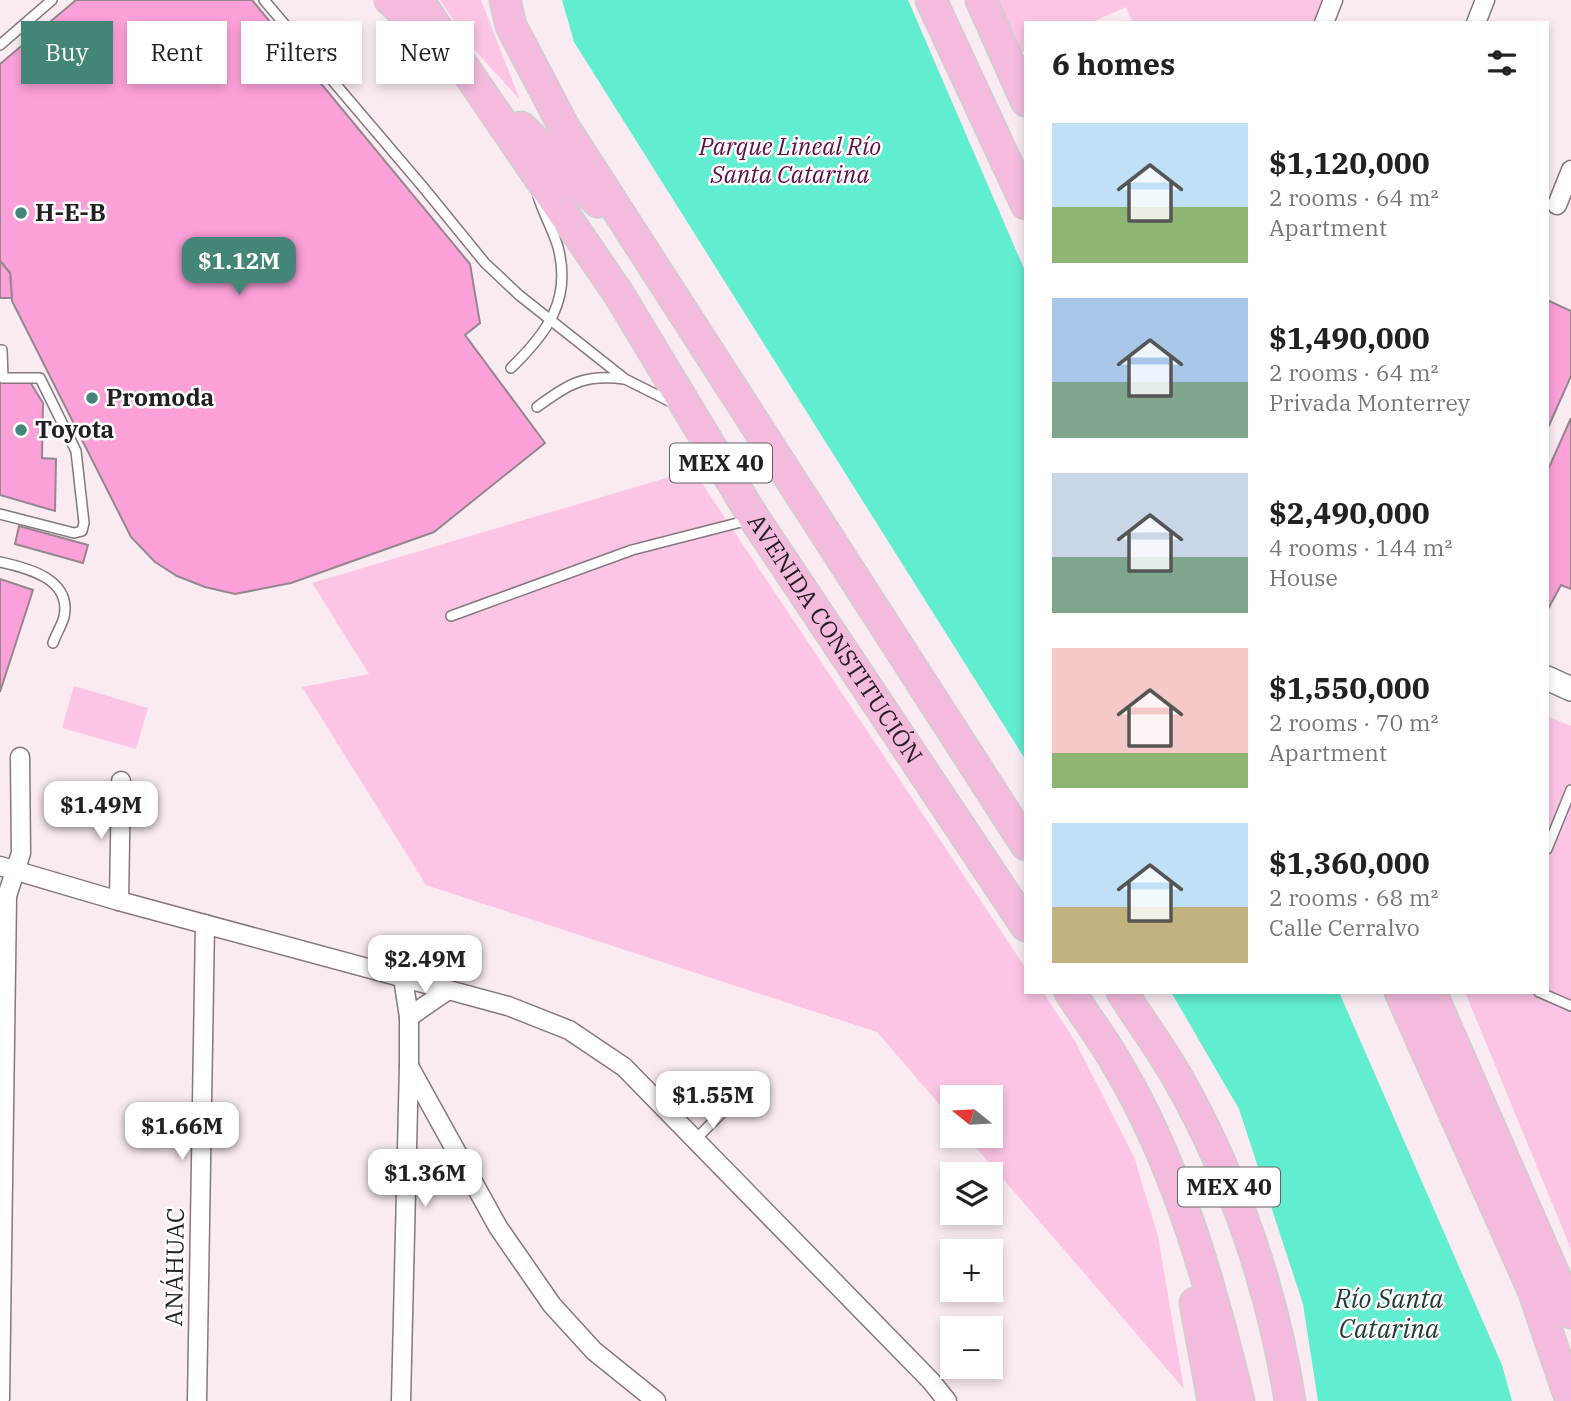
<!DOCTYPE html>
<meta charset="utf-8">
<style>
body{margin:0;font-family:"IBM Plex Serif",serif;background:#f2f2f2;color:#222;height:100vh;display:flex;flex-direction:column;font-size:26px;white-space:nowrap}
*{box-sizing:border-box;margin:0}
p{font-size:23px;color:#767676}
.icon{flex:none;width:38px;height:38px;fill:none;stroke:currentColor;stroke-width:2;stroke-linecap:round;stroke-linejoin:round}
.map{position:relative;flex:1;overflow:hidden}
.drawer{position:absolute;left:1024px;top:21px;width:525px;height:973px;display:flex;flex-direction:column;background:#fff;border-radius:0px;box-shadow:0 4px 10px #0003}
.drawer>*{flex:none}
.hud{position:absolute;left:21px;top:21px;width:665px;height:63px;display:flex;gap:14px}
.needle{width:46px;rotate:288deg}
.buttons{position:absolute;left:940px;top:1085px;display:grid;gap:14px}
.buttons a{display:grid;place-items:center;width:63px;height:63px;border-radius:0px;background:#fff;box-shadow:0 4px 10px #0003;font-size:35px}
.price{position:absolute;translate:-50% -60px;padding:0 16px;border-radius:14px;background:#fff;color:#222;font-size:23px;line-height:46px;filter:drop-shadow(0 2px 4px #0008)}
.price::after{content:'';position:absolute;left:50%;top:42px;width:21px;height:16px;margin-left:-10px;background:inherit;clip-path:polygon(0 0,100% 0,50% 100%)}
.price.selected{background:#438576;color:#fff}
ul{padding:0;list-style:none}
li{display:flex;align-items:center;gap:21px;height:175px;padding:0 28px}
li span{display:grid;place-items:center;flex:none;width:196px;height:140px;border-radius:0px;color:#555}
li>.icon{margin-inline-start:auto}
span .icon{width:84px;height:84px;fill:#fffc;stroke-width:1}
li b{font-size:30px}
h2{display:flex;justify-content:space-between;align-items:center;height:84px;padding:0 28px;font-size:30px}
.chip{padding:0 24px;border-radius:0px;background:#fff;box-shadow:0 4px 10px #0003;font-size:24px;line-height:63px}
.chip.selected{background:#438576;color:#fff}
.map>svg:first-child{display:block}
.green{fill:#fcc5e5}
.water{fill:#61edd0}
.building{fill:#fca0d9;stroke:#94878e;stroke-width:2}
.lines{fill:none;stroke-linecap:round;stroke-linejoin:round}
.service-casing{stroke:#85787f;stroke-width:12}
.minor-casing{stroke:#85787f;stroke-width:21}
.tertiary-casing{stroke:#85787f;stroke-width:26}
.trunk-casing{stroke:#cfcece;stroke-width:33}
.service{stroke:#fff;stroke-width:9}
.minor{stroke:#fff;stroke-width:18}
.tertiary{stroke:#fff;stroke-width:23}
.trunk{stroke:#f4bbde;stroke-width:30}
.poi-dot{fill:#438576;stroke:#fff;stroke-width:2.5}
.labels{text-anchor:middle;stroke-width:5;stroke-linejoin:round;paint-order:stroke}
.shield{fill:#fff;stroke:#656264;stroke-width:2}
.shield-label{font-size:23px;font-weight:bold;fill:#231e21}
.park-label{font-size:24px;font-style:italic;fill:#5f0e47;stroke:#fff}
.poi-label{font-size:24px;font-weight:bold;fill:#231e21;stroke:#fff;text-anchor:start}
.street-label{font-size:24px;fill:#231e21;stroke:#fff}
.water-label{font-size:26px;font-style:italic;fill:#233b35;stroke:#fff}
</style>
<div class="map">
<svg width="1571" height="1401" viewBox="0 0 1571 1401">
<rect width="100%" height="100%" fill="#faebf3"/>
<!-- green -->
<g class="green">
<path d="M 440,0 L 481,0 L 520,100 L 471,46 Z"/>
<path d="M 982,0 L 1333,0 L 1324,23 L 1133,23 L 1126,7 L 1090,23 L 1026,23 L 1025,51 L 1006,60 Z"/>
<path d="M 693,470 L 1025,967 L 1026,992 L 1043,992 L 1075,1041 L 1134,1157 L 1158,1236 L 1184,1389 L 966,1136 L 990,1136 L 990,1097 L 952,1097 L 952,1119 L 877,1032 L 426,885 L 302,687 L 369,674 L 312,583 Z"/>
<path d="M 74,686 L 148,708 L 136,749 L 62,728 Z"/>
<path d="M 1547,716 L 1571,726 L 1571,1249 L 1465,992 L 1547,992 Z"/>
</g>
<!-- water -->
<g class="water">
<path d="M 562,0 L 908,0 L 1025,271 L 1025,759 L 574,42 Z"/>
<path d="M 1171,992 L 1339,992 L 1502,1365 L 1512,1401 L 1318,1401 L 1303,1304 L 1239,1109 Z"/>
</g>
<!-- building -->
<g class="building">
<path d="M 76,0 L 252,0 L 470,264 L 480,323 L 465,335 L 545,443 L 434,532 L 291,583 L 235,594 L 205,587 L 177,576 L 155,562 L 131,537 L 12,301 L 10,273 L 0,261 L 0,64 Z"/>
<path d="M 0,261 L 10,273 L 12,298 L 0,298 Z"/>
<path d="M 1547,300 L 1571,311 L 1571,376 L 1547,430 Z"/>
<path d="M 0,381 L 30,382 L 43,403 L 42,458 L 56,459 L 55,511 L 0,495 Z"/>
<path d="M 1571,418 L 1571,589 L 1561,585 L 1547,611 L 1547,472 Z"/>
<path d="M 19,526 L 88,545 L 83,563 L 15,544 Z"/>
<path d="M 0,579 L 33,590 L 0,692 Z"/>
</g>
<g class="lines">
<defs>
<g id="service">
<path d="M 264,0 L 423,187 L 485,263 L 519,295 L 625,379 L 673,403"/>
<path d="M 0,45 L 52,0"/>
<path d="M 0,350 L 2,350 L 3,378 L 40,378 L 76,451 L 84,523 L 82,531 L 74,533 L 0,514"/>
<path d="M 511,368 C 547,333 572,300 558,247 C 553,230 543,213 538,196"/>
<path d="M 537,407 C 568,384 584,374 624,379"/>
<path d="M 0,562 C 28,568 72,579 64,617 C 62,625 56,634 53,643"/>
<path d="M 451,616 L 632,550 L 749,520"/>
<path d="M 1547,849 L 1571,790"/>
<path d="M 1539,992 L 1571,1006"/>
<path d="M 695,1140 L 748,1086"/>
</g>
<g id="minor">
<path d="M 1324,23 L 1333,0"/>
<path d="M 1476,23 L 1485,0"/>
<path d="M 1557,205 L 1571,170"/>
<path d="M 0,866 L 119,901 L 508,1006 L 569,1030 L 624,1067 L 931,1381 L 947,1401"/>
<path d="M 119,901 L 121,781"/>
<path d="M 409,1017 L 448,990"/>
<path d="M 409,1066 L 498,1227 L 552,1305 L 594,1351 L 656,1401"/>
<path d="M 0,1398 L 7,896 L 21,853 L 20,757"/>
<path d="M 197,1401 L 205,924"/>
<path d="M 401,1401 L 409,1065 L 409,1017 L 403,978"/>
</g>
<path id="tertiary" d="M 1547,678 L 1571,689"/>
<g id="trunk">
<path d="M 390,0 L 429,35"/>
<path id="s1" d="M 418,0 L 618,293 L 754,518 L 1026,926"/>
<path d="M 505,0 L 511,26 L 564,127 L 1026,845"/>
<path d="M 931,0 L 1026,204"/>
<path d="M 981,0 L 1026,101"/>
<path d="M 521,127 L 598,202"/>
<path d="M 1070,992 C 1085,1016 1103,1039 1117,1064 C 1178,1166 1211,1286 1239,1401"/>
<path d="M 1122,992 C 1141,1022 1163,1051 1180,1082 C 1235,1180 1273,1291 1290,1401"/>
<path d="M 1400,992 L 1533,1290 L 1571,1401"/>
<path d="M 1431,992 L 1571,1313"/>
<path d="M 1195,1303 L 1213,1401"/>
</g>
</defs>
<!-- service casing -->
<use href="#service" class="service-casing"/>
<!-- minor casing -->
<use href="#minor" class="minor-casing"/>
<!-- tertiary casing -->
<use href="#tertiary" class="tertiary-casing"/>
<!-- trunk casing -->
<use href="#trunk" class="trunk-casing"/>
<!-- service -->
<use href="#service" class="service"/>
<!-- minor -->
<use href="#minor" class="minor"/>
<!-- tertiary -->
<use href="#tertiary" class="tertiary"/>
<!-- trunk -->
<use href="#trunk" class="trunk"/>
</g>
<!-- markers -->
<g class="poi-dot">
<circle cx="21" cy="213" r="7"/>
<circle cx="92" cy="398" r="7"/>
<circle cx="21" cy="430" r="7"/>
</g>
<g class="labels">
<!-- shield labels -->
<g class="shield">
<rect x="670" y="443.5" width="102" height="39" rx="5"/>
<rect x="1178" y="1167.5" width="102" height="39" rx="5"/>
</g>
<g class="shield-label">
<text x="721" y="471">MEX 40</text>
<text x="1229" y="1195">MEX 40</text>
</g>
<!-- park labels -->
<g class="park-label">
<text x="790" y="155">Parque Lineal Río<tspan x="790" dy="28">Santa Catarina</tspan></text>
</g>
<!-- poi labels -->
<g class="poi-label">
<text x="35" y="221">H-E-B</text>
<text x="106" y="406">Promoda</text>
<text x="35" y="438">Toyota</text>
</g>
<!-- street labels -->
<g class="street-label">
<text dy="8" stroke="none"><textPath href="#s1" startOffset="763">AVENIDA CONSTITUCIÓN</textPath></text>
<text transform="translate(175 1267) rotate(-89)" y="8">ANÁHUAC</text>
</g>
<!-- water labels -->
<g class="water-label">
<text x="1389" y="1308">Río Santa<tspan x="1389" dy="30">Catarina</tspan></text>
</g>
</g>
</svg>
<div class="buttons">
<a><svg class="needle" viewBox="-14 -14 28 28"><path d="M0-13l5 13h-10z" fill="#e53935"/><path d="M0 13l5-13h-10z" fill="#767676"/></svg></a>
<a><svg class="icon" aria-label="layers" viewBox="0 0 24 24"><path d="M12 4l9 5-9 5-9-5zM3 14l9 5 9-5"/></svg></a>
<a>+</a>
<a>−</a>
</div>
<b class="price selected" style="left:239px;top:297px">$1.12M</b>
<b class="price" style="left:101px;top:841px">$1.49M</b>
<b class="price" style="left:425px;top:995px">$2.49M</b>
<b class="price" style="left:713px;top:1131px">$1.55M</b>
<b class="price" style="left:182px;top:1162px">$1.66M</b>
<b class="price" style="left:425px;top:1209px">$1.36M</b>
<div class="hud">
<a class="chip selected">Buy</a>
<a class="chip">Rent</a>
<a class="chip">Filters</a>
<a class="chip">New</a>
</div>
<section class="drawer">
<h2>6 homes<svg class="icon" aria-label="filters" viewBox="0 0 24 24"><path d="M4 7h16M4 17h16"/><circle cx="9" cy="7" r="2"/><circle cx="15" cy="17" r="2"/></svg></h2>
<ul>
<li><span style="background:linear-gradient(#bfe0f5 60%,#8fb573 0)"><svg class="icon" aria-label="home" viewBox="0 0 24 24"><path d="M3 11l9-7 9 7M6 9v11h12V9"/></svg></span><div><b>$1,120,000</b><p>2 rooms · 64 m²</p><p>Apartment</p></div></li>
<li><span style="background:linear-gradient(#a9c7e8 60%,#7fa58c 0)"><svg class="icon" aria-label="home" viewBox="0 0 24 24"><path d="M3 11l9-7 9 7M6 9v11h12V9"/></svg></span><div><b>$1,490,000</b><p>2 rooms · 64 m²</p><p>Privada Monterrey</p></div></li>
<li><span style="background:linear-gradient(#c9d6e8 60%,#7fa58c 0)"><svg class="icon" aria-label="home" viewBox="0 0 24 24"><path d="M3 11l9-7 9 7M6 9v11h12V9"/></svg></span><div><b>$2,490,000</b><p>4 rooms · 144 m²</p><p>House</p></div></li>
<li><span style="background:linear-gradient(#f6c9c9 75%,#8fb573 0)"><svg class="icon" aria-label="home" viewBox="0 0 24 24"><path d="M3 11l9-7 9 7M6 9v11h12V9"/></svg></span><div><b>$1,550,000</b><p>2 rooms · 70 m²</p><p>Apartment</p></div></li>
<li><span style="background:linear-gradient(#bfe0f5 60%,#c2b280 0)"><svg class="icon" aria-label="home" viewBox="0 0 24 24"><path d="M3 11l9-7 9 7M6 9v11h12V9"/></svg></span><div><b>$1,360,000</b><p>2 rooms · 68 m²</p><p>Calle Cerralvo</p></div></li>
</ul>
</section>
</div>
